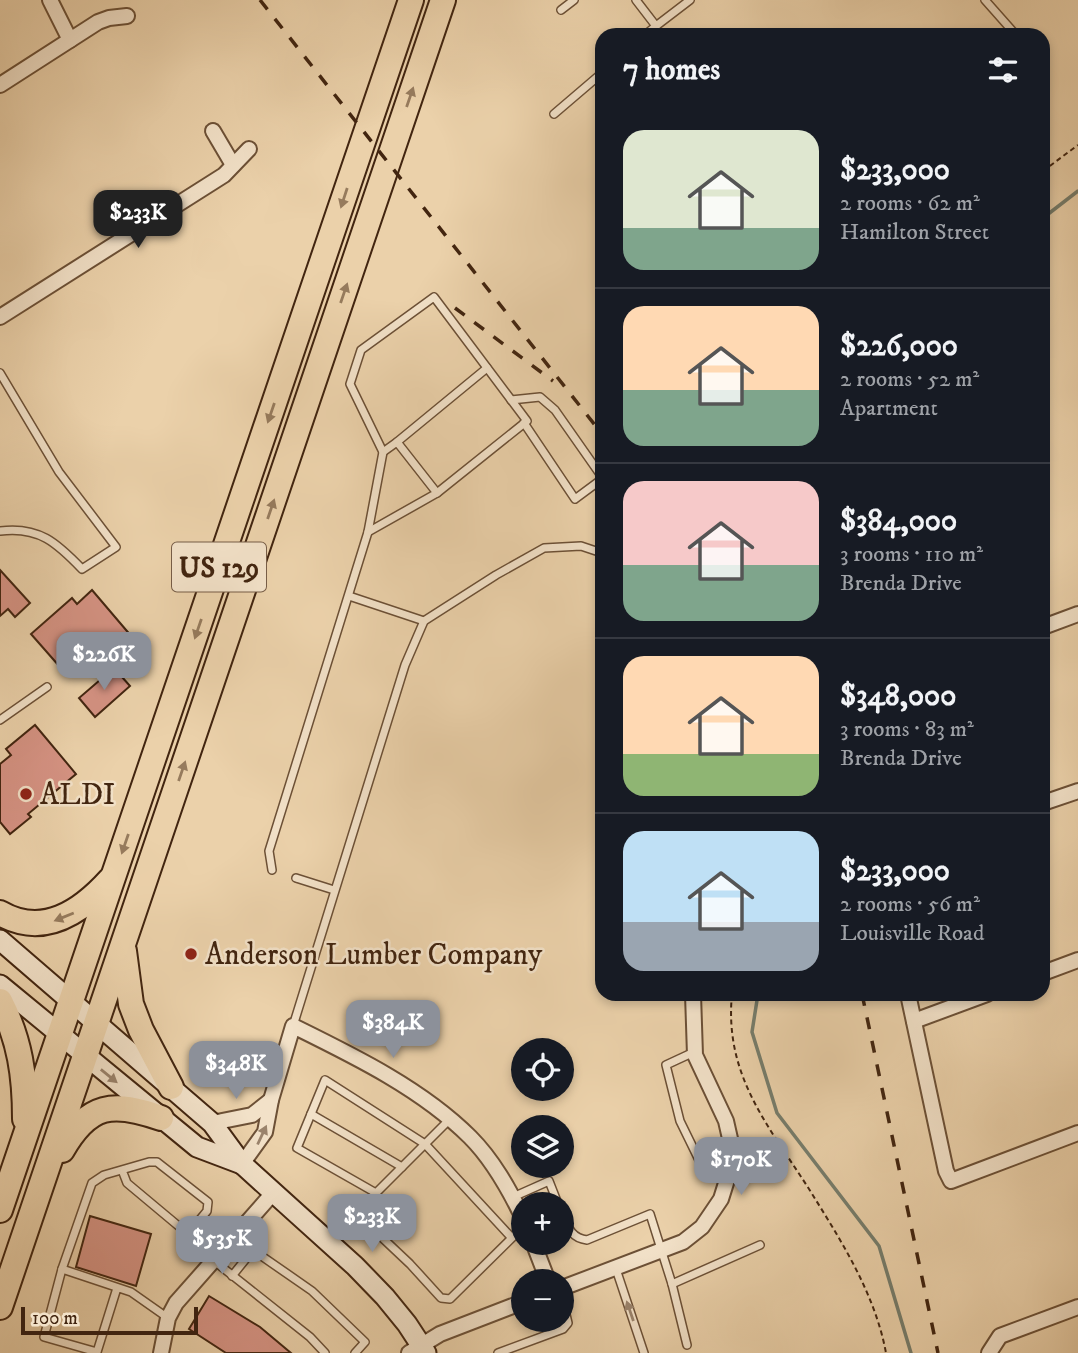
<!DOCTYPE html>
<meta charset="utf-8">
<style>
body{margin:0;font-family:"IM FELL DW Pica",serif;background:#242831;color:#f1f3f6;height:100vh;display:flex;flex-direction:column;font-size:26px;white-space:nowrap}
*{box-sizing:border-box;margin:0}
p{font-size:23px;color:#9ea1a6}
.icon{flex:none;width:38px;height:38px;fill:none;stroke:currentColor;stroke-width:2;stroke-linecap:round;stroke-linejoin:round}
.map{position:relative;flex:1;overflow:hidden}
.panel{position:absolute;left:595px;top:28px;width:455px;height:973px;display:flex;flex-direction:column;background:#171b24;border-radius:21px;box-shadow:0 4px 10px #0003}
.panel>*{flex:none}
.tools{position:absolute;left:511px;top:1038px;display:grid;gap:14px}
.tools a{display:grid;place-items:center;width:63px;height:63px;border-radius:50%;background:#171b24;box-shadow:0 4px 10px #0003;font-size:35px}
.scale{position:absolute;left:21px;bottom:18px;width:177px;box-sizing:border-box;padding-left:7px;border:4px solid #422510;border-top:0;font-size:19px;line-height:24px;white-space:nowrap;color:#422510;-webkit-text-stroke:5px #f2e1c8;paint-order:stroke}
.price{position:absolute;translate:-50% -60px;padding:0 16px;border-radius:14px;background:#8c9099;color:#fff;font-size:23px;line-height:46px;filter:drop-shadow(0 2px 4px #0008)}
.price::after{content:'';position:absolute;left:50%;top:42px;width:21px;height:16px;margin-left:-10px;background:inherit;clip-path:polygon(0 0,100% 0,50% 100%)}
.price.current{background:#222;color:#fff}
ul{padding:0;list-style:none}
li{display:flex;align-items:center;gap:21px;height:175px;padding:0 28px}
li+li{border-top:2px solid #363941}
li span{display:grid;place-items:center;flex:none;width:196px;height:140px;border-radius:21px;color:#555}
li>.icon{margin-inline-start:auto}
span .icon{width:84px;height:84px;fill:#fffc;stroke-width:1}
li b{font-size:30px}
h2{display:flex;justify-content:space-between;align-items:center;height:84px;padding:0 28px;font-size:30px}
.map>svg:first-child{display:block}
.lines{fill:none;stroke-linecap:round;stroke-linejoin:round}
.stream{stroke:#767d6c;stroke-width:3.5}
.building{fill:#d69384;stroke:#422510;stroke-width:2}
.lane-casing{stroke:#6c5036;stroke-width:10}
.street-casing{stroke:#6c5036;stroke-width:18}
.secondary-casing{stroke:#422510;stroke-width:23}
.highway-casing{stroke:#422510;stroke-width:28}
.path{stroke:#422510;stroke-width:2;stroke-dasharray:5 3.5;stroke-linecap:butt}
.lane{stroke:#f2e1c8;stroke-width:7}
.street{stroke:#f2e1c8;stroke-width:14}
.secondary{stroke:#f2e1c8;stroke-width:19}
.highway{stroke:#ebd1aa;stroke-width:24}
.rail{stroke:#422510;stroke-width:3.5;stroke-dasharray:12 12;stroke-linecap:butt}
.oneway{fill:#967b5d}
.oneway2{fill:#9a836c}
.poi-dot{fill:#8f2418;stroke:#f2e1c8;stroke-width:2.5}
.labels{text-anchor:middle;stroke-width:5;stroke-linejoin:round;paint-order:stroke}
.shield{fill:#f2e1c8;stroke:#775d47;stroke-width:2}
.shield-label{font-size:28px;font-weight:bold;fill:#422510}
.poi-label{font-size:30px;fill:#422510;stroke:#f2e1c8;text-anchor:start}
</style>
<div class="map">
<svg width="1078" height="1353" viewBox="0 0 1078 1353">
<rect width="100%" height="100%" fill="#ebd1aa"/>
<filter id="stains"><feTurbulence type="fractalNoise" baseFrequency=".00286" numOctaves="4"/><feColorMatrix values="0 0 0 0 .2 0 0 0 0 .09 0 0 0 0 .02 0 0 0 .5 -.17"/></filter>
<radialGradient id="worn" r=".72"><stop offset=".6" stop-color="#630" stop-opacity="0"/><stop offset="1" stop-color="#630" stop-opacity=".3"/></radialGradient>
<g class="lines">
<!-- stream -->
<g class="stream">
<path d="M 1043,218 L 1078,191"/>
<path d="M 758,994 L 752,1032 L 777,1113 L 879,1246 L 911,1353"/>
</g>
</g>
<!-- building -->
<g class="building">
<path d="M 0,570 L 30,603 L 15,617 L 8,609 L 0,616 Z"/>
<path d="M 92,590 L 132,637 L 102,663 L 93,652 L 67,675 L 31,634 L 72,598 L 77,604 Z"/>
<path d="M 114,668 L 130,686 L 95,717 L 79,698 Z"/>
<path d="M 35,725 L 76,774 L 28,814 L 31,817 L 10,834 L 0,822 L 0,764 L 11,755 L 6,749 Z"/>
<path d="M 90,1216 L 151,1234 L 136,1286 L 76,1267 Z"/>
<path d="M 209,1296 L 260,1327 L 291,1353 L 226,1353 L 189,1329 Z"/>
</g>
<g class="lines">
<defs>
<g id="lane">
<path d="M 636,0 L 656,26 L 690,0"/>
<path d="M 985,0 L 1016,35"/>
<path d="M 561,10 L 574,0"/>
<path d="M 645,35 L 656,26"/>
<path d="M 554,114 L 602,73"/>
<path d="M 0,373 L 59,472 L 116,547 L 82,569 C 57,543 39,526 0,531"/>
<path d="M 511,400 L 540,397 L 555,410 L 602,477"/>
<path d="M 524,423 L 575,499 L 602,479"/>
<path d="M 397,442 L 487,368"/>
<path d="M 368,532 L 437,493 L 397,442 L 383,452"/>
<path d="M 349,596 L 424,621"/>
<path d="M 0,720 L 47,687"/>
<path d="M 272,870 L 269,851 L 368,532 L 383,452 L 350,384 L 361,350 L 434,297 L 527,421 L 437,493"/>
<path d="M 296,878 L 334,890"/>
<path d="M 293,1026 L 405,665 L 424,621 L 496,575 L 544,548 L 581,546 L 602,553"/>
<path d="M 694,1052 L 666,1065 L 680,1121 L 702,1166 L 731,1167"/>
<path d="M 311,1114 L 402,1167"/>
<path d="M 450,1119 L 356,1213 L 410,1264 L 441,1298 L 450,1299 L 523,1227"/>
<path d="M 376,1193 L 297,1148 L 325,1080 L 425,1144 L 511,1237"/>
<path d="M 513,1197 L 549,1181 L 558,1204"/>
<path d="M 562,1212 C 568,1226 570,1238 587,1240 L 650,1214 L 672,1284 L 687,1345"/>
<path d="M 188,1234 L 213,1260 L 310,1337 L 325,1353"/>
<path d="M 62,1269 L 92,1183 L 104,1175 L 149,1162 L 157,1162 L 208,1202 L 207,1211 L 188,1234 L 127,1183 L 122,1170"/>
<path d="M 616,1269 L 644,1353"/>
<path d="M 232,1276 L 253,1250 L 312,1291 L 365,1342 L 355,1353"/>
<path d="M 672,1284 L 760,1245"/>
<path d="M 117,1288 L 97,1352 L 44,1337 L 62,1269 L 131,1292 L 168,1318"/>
<path d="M 498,1353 L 563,1329 L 568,1323 L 562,1298"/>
</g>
<g id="street">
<path d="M 50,0 L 70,40"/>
<path d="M 0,85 L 98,22 L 109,18 L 127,16"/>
<path d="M 213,131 L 233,165"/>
<path d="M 0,317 L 224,175 L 249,149"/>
<path d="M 1043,627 L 1078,614"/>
<path d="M 1043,803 L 1078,791"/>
<path d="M 1043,973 L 1078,960"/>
<path d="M 908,994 L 946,1171 L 951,1181 L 1078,1133"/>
<path d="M 914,1021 L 987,994"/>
<path d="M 212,1123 L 252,1115 L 271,1100"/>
<path d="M 242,1164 L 265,1132 L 271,1100 L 293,1026 C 354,1056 422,1089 470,1137 C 493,1160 509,1189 523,1218"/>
<path d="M 533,1242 L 548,1281"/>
<path d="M 562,1288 L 683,1242 L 702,1227 L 721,1199 L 731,1167 L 731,1143 L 726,1121 L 695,1055 L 693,994"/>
<path d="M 161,1353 L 168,1318 L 176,1303 L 273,1193"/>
<path d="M 409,1353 L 440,1334 L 523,1302"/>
<path d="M 989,1353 L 1000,1336 L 1078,1307"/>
</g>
<g id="secondary">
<path d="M 0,940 L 212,1123 L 242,1164 L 355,1266 L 385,1297 L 407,1324 L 426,1353"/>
<path d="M 0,985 L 197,1147 L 242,1164"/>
</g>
<g id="highway">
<path d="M 0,913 C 43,938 81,912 110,880"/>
<path d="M 124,951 L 131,1004 L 141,1030 L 171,1087"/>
<path d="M 0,1001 C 20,1040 25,1076 25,1119"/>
<path d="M 62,1150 C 89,1103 113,1101 161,1118"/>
<path d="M 0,1210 L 411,0"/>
<path d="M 0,1307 L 443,0"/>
</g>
</defs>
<!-- lane casing -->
<use href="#lane" class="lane-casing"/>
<!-- street casing -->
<use href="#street" class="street-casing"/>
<!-- secondary casing -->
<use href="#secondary" class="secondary-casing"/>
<!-- highway casing -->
<use href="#highway" class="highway-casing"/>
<!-- path -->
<g class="path">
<path d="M 1043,171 L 1078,145"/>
<path d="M 732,994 C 724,1075 768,1125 809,1189 C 840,1239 875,1293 886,1353"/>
</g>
<!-- lane -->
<use href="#lane" class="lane"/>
<!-- street -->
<use href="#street" class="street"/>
<!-- secondary -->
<use href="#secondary" class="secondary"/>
<!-- highway -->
<use href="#highway" class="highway"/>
<!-- rail -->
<g class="rail">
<path d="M 260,0 L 602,434"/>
<path d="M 455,308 L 553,381"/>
<path d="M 862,994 L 938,1353"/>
</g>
</g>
<!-- one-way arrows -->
<defs><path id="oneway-solid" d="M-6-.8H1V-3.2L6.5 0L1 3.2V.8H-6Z" transform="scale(1.75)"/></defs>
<g class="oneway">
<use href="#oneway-solid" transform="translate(410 97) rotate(-71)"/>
<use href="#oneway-solid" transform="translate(344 198) rotate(108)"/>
<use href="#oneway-solid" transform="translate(344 293) rotate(-71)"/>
<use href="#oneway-solid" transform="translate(271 413) rotate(109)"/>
<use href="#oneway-solid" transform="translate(271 509) rotate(-71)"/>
<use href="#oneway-solid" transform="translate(198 629) rotate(109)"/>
<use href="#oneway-solid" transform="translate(182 771) rotate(-71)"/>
<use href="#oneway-solid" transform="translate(125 844) rotate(109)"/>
<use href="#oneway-solid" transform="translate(64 917) rotate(158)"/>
</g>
<g class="oneway2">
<use href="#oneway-solid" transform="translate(109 1076) rotate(39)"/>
<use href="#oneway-solid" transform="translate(262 1135) rotate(-65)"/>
<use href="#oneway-solid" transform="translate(630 1311) rotate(-109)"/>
</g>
<!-- markers -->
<g class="poi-dot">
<circle cx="26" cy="794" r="7"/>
<circle cx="191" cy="954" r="7"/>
</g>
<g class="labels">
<!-- shield labels -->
<rect class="shield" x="172" y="542.5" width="94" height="49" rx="5"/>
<g class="shield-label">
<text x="219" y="577">US 129</text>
</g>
<!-- poi labels -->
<g class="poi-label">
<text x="40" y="804">ALDI</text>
<text x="205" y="964">Anderson Lumber Company</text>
</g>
</g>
<rect width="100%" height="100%" filter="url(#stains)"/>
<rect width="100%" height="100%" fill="url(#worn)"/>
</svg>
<div class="tools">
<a><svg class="icon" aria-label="locate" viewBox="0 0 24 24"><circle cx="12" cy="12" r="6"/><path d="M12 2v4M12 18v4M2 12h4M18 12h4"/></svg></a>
<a><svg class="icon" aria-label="layers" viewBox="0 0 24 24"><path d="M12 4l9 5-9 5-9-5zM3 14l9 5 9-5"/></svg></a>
<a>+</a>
<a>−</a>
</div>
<div class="scale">100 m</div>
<b class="price current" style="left:138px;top:250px">$233K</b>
<b class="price" style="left:104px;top:692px">$226K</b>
<b class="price" style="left:393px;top:1060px">$384K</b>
<b class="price" style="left:236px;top:1101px">$348K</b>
<b class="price" style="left:741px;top:1197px">$170K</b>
<b class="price" style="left:372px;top:1254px">$233K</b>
<b class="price" style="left:222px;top:1276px">$535K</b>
<section class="panel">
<h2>7 homes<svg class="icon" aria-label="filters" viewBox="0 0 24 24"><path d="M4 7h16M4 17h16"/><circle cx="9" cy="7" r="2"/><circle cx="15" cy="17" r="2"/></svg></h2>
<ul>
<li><span style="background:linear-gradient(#dfe7d0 70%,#7fa58c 0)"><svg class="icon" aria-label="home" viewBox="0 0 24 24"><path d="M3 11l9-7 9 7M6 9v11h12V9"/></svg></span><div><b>$233,000</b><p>2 rooms · 62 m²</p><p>Hamilton Street</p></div></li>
<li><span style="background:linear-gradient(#ffd9b3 60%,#7fa58c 0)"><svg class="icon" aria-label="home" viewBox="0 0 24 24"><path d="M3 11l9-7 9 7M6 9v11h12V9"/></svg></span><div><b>$226,000</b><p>2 rooms · 52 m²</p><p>Apartment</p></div></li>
<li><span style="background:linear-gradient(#f6c9c9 60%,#7fa58c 0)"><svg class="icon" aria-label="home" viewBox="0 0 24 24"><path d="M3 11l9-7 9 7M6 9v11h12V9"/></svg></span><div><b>$384,000</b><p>3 rooms · 110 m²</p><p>Brenda Drive</p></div></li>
<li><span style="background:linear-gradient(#ffd9b3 70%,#8fb573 0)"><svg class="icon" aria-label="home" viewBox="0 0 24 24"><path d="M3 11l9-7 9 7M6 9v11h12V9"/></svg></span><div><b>$348,000</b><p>3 rooms · 83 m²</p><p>Brenda Drive</p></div></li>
<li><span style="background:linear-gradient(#bfe0f5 65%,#9aa5b1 0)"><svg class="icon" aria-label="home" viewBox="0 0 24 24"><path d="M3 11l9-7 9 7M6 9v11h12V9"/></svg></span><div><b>$233,000</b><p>2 rooms · 56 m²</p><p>Louisville Road</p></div></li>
</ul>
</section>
</div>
